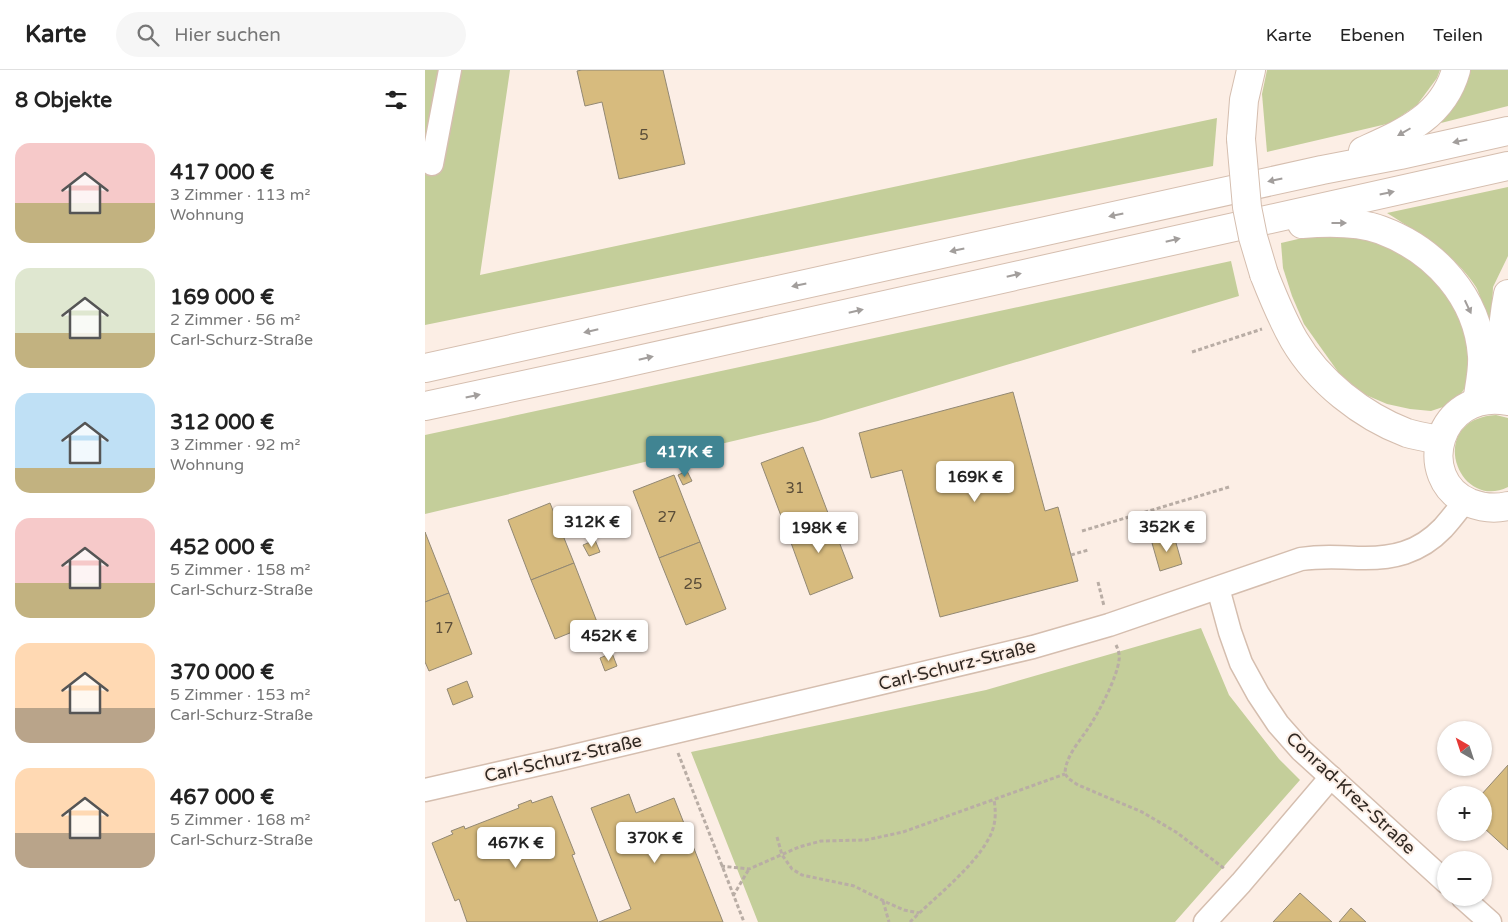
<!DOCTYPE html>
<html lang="de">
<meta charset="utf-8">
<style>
body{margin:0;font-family:"Varela Round",sans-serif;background:#f6f6f6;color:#222;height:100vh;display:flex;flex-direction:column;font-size:19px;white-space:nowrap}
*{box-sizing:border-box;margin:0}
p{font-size:16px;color:#767676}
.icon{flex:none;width:28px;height:28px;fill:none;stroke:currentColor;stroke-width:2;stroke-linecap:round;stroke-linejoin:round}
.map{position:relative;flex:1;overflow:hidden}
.panel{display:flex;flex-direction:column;background:#fff;width:425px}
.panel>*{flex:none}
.needle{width:32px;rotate:321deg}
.fabs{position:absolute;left:1012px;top:651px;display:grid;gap:10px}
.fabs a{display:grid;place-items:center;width:55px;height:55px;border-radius:50%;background:#fff;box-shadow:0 1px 4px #0004;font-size:25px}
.price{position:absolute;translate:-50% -42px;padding:0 11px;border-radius:5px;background:#fff;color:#222;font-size:16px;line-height:32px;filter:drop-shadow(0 1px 2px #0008)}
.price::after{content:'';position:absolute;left:50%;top:30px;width:15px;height:11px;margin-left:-8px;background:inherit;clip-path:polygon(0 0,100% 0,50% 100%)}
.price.selected{background:#408492;color:#fff}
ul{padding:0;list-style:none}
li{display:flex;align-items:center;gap:15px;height:125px;padding:0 15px}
li span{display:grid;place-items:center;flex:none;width:140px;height:100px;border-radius:15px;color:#555}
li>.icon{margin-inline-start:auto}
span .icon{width:60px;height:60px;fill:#fffc;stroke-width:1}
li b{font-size:21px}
h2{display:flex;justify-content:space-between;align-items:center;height:60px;padding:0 15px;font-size:21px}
header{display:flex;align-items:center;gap:30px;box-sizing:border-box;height:70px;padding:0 25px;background:#fff;border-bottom:1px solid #e0e0e0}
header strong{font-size:24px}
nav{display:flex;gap:28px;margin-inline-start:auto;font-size:18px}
.search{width:350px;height:45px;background:#f6f6f6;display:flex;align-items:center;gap:12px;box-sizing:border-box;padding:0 18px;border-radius:28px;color:#767676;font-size:19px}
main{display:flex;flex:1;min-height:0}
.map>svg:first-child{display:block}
.green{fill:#c4ce9a}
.building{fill:#d7bb7e;stroke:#928873}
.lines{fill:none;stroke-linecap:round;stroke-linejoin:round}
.minor-casing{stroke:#d5beaf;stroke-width:25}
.major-casing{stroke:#d5beaf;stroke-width:30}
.highway-casing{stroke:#d5beaf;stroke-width:30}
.path{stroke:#b9ada5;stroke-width:3;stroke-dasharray:4 2.5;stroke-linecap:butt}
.minor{stroke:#fff;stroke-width:22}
.major{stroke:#fff;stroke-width:28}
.highway{stroke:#fff;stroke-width:28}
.major-bridge-casing{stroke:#d5beaf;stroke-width:30;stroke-linecap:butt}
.major-bridge{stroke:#fff;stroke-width:28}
.oneway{fill:#a29e9c}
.labels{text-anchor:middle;stroke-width:4;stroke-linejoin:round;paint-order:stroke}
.number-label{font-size:15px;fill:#5a4d39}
.street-label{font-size:18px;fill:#302822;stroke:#fceee5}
</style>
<header>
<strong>Karte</strong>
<div class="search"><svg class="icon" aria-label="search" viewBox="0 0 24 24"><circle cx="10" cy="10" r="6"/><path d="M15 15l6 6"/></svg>Hier suchen</div>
<nav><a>Karte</a><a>Ebenen</a><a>Teilen</a></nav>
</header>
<main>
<section class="panel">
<h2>8 Objekte<svg class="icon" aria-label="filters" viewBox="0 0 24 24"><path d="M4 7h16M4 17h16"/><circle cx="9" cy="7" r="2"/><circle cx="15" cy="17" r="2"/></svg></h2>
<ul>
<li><span style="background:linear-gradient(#f6c9c9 60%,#c2b280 0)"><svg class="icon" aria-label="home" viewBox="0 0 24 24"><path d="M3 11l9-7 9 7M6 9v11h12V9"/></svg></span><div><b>417 000 €</b><p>3 Zimmer · 113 m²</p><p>Wohnung</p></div></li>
<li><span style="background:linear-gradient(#dfe7d0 65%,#c2b280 0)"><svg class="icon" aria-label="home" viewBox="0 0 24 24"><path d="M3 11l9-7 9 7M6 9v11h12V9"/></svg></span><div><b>169 000 €</b><p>2 Zimmer · 56 m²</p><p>Carl-Schurz-Straße</p></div></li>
<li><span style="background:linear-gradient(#bfe0f5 75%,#c2b280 0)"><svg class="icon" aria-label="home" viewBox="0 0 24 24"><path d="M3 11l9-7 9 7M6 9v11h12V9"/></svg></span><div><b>312 000 €</b><p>3 Zimmer · 92 m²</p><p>Wohnung</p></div></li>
<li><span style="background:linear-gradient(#f6c9c9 65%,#c2b280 0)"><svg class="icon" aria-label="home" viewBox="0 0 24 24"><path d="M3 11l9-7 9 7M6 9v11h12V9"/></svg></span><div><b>452 000 €</b><p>5 Zimmer · 158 m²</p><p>Carl-Schurz-Straße</p></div></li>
<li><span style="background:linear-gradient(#ffd9b3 65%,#b9a48a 0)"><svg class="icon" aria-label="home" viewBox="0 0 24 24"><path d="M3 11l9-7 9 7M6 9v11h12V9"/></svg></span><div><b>370 000 €</b><p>5 Zimmer · 153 m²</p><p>Carl-Schurz-Straße</p></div></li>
<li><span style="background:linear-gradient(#ffd9b3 65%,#b9a48a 0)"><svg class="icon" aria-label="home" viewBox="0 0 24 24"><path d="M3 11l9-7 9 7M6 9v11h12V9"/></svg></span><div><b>467 000 €</b><p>5 Zimmer · 168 m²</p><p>Carl-Schurz-Straße</p></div></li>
</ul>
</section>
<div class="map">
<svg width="1083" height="852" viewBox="0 0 1083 852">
<rect width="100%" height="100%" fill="#fceee5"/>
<!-- green -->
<g class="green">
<path d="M 0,0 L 85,0 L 55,205 L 792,48 L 788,96 L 0,255 Z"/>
<path d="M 842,0 L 1015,0 L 1012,8 L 992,35 L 966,53 L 842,82 L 837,24 Z"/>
<path d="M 1044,0 L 1083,0 L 1083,36 L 1016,53 L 1041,9 Z"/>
<path d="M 1083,117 L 1083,186 L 1068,217 L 1066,265 C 1062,254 1057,227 1051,217 C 1029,183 995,164 962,143 Z"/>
<path d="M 886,166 L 928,166 L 959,173 L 989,191 L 1016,218 L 1034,246 L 1044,278 L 1047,307 L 1030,333 L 1006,341 L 985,339 L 962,334 L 934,322 L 916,306 L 879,254 L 867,226 L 858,198 L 856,173 Z"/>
<path d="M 806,191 L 814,226 L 393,351 L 0,444 L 0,365 Z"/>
<path d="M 1071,345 L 1083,348 L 1083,417 C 1032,442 1000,349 1071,345 Z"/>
<path d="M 776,558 L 804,625 L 854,689 L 875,710 L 750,852 L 333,852 L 266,682 L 561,620 Z"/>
</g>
<!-- building -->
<g class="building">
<path d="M 157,0 L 238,0 L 260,94 L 194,109 L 177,32 L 160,36 L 152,1 Z"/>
<path d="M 588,322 L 620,441 L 633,437 L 653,511 L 515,547 L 477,400 L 446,408 L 434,363 Z"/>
<path d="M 378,377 L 403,443 L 361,459 L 336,393 Z"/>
<path d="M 262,401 L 267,411 L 258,415 L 253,405 Z"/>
<path d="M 249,405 L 275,472 L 234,488 L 208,421 Z"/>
<path d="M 125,433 L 149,493 L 106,510 L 83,450 Z"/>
<path d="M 403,443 L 428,508 L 385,525 L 361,459 Z"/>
<path d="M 0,462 L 24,523 L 0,532 Z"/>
<path d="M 749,466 L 757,494 L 735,501 L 727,473 Z"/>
<path d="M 170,470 L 175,482 L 164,486 L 158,475 Z"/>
<path d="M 275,472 L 301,539 L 261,555 L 234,488 Z"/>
<path d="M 149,493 L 172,552 L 130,569 L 106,510 Z"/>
<path d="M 24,523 L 47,584 L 4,601 L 0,592 L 0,532 Z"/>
<path d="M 187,583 L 192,596 L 180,601 L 175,588 Z"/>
<path d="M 42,611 L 48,627 L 28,635 L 22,619 Z"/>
<path d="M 1083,695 L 1083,780 L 1059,758 L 1059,725 L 1056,725 Z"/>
<path d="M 204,724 L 211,743 L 249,728 L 298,852 L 174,852 L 206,839 L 166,738 Z"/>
<path d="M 127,726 L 150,784 L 147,785 L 173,852 L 42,852 L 34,829 L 30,831 L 7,773 L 28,764 L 26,761 L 39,756 L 40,759 L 94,738 L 93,735 L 106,730 L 107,733 Z"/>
<path d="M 875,823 L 907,852 L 848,852 Z"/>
<path d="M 926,838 L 941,852 L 914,852 Z"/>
</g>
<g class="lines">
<defs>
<g id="minor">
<path d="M 7,94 L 25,0"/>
<path d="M 793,518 L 805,562 L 816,593 L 833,624 L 853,654 L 876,680 L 1021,812"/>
<path d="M 0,720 L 132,690 L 608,577 L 684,555 L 876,489 C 896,486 914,487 934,488 C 967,489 994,483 1018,458 C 1026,449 1033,440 1040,431"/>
<path d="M 1038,828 L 1065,852"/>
<path d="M 780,852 L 816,813 L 906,707"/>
</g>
<g id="major">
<path d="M 816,69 L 819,30 L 826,0"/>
<path d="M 839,204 C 848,227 857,249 869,270 C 893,311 937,346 982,363 C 992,366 1004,368 1015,370"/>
<path d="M 1083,331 C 1013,318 988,409 1045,433 C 1058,438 1070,439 1083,436"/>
</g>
<g id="highway">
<path d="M 938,81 C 978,63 1018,47 1031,0"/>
<path d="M 877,154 C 902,152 932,151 956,160 C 1010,180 1053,227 1057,286 C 1058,301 1054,317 1052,332"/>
<path d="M 1083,224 C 1077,254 1074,294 1083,325"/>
<path d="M 0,298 L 897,100 L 975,85 L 1083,61"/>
<path d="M 0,336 L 173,299 L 1083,96"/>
</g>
</defs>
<!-- minor casing -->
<use href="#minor" class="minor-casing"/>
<!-- major casing -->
<use href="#major" class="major-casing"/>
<!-- highway casing -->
<use href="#highway" class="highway-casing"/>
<!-- path -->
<g class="path">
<path d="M 767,282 L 837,259"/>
<path d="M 657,461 L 804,417"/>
<path d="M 646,485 L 663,480"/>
<path d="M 673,512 L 679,536"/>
<path d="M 691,575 C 693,579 695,585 694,590 C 692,608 673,644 662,660 C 653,673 640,688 640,704 L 644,709 L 653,715 L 717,742 L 751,762 L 800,799"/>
<path d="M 253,683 L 319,852"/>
<path d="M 1025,720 L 1030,725"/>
<path d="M 352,767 L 357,785 L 367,799 L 377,805 L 429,816 L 463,833 L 479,840 L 494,843"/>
<path d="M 296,796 L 324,799 L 374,777 L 396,771 L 441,770 L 478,762 L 640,704"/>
<path d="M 308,826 L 324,799"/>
<path d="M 458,831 L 464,852"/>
<path d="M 485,852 C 510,827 552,795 566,764 C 571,753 571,741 569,730"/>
</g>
<!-- minor -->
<use href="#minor" class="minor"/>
<!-- major -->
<use href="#major" class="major"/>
<!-- highway -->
<use href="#highway" class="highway"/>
<defs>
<path id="major-bridge" d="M 816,69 L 822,137 L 828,167 L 839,204"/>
</defs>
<!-- major-bridge casing -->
<use href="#major-bridge" class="major-bridge-casing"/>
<!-- major-bridge -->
<use href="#major-bridge" class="major-bridge"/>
</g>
<!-- one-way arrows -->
<defs><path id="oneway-solid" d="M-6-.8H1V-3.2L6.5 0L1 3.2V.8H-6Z" transform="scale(1.25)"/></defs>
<g class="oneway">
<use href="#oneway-solid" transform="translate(979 62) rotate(150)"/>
<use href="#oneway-solid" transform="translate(1035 71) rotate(168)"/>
<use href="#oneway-solid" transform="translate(850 110) rotate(168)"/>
<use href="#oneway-solid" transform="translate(962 123) rotate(-12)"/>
<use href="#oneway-solid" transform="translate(691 145) rotate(168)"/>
<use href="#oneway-solid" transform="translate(914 153)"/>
<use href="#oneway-solid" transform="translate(748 170) rotate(-13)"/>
<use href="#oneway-solid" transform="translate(532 180) rotate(168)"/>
<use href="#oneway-solid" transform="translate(589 205) rotate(-13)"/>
<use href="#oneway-solid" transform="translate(374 215) rotate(168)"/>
<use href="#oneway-solid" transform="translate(1043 237) rotate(65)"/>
<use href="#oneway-solid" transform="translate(431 241) rotate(-13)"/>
<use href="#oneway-solid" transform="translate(166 261) rotate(167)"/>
<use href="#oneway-solid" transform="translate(221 288) rotate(-13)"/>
<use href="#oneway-solid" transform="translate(48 326) rotate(-12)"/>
</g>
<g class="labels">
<!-- number labels -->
<g class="number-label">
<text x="219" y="70">5</text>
<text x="370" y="423">31</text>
<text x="242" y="452">27</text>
<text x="268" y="519">25</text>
<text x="19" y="563">17</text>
</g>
<!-- street labels -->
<g class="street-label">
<text transform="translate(532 595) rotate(-14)" y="6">Carl-Schurz-Straße</text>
<text transform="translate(138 688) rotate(-13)" y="6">Carl-Schurz-Straße</text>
<text transform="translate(926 723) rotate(43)" y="6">Conrad-Krez-Straße</text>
</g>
</g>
</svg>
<div class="fabs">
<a><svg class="needle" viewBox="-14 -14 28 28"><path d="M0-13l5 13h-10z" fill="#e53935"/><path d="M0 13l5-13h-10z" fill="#767676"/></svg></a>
<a>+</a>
<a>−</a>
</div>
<b class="price selected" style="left:260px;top:408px">417K €</b>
<b class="price" style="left:550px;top:433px">169K €</b>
<b class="price" style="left:167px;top:478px">312K €</b>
<b class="price" style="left:742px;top:483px">352K €</b>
<b class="price" style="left:394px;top:484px">198K €</b>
<b class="price" style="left:184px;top:592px">452K €</b>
<b class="price" style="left:230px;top:794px">370K €</b>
<b class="price" style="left:91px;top:799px">467K €</b>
</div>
</main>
